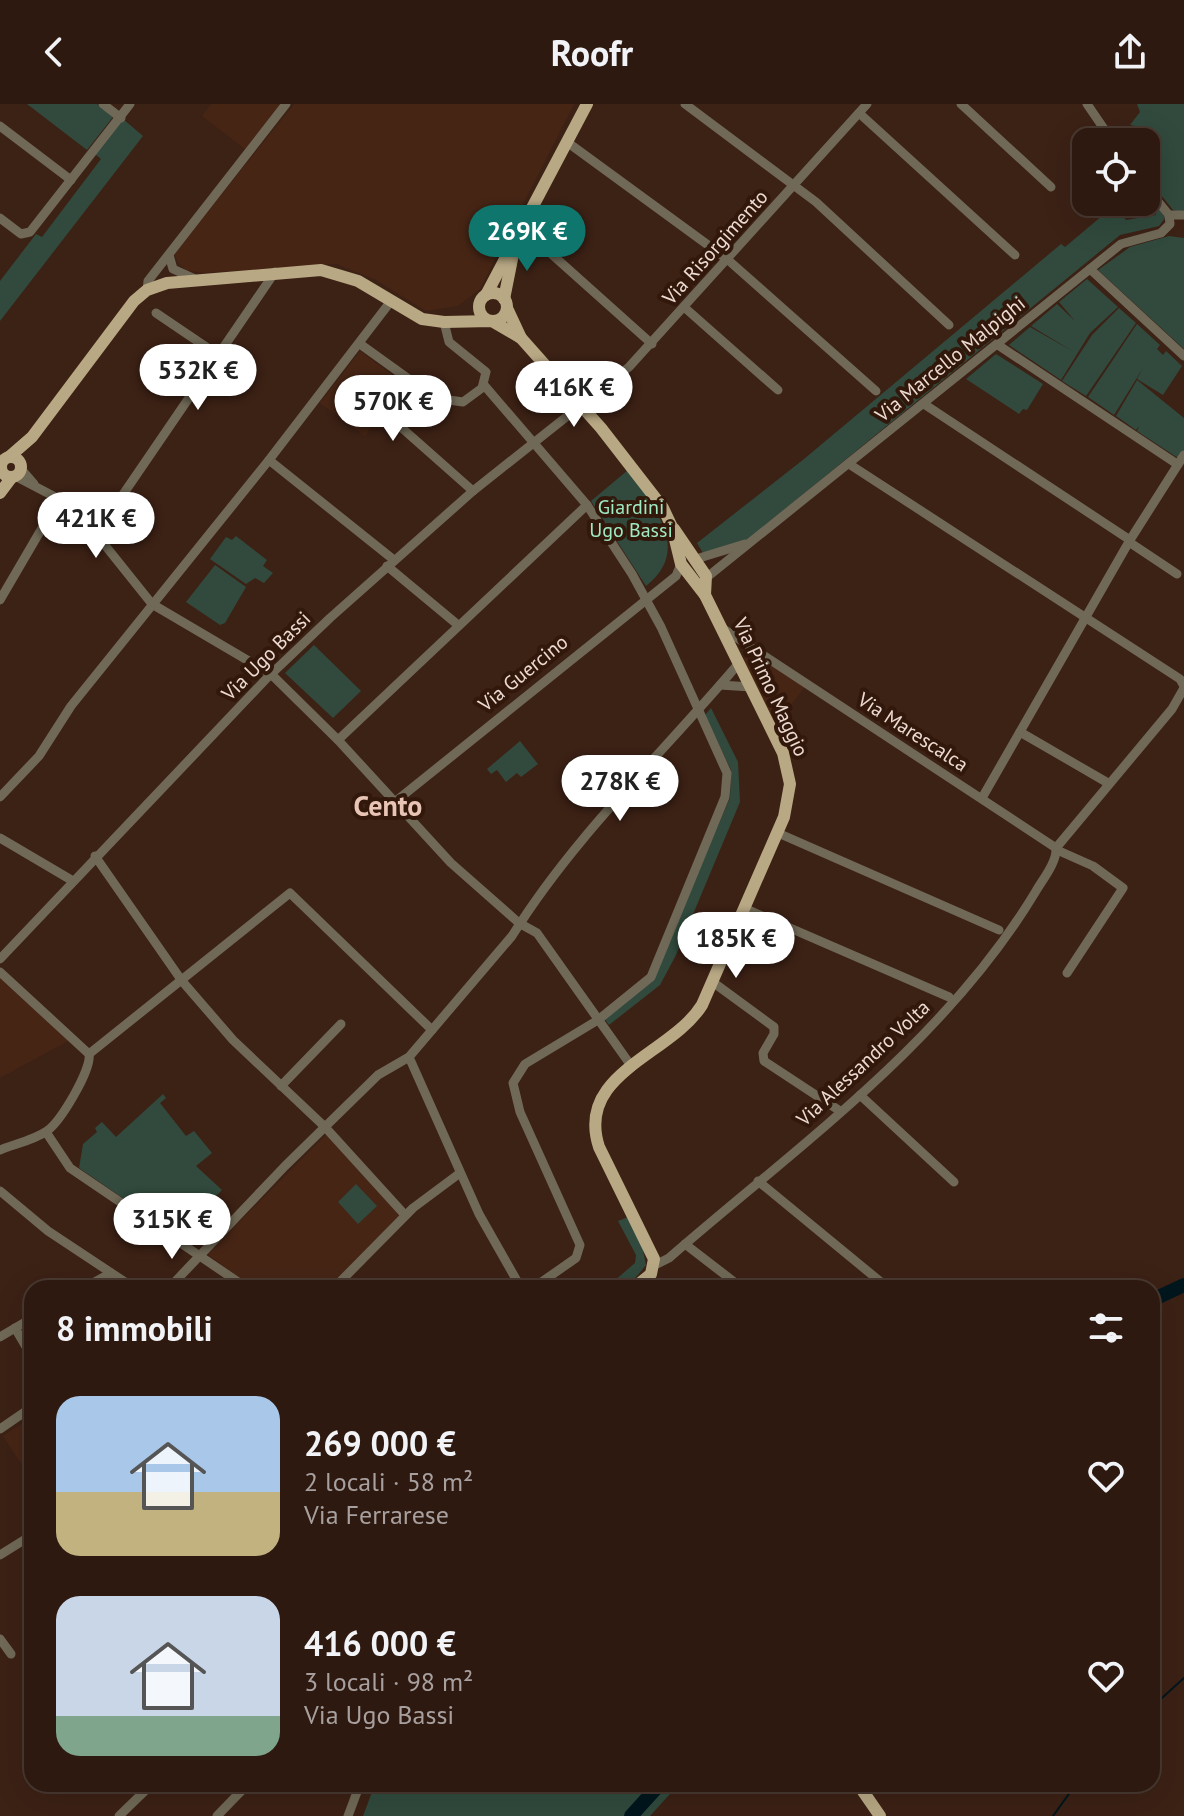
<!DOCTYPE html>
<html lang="it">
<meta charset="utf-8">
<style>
body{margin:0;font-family:"PT Sans",sans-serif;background:#352219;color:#f1f3f6;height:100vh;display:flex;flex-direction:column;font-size:30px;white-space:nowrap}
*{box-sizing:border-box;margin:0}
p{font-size:26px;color:#a7a09f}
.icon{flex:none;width:44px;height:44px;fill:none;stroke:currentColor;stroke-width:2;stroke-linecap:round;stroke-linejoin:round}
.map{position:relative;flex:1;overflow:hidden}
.side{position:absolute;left:24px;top:1176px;width:1136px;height:512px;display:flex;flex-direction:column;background:#2d1910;border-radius:24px;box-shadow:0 8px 32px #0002,0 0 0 2px #483830}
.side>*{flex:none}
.controls{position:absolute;left:1072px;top:24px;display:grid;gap:16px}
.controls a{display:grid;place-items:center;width:88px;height:88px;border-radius:16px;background:#2d1910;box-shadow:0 8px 32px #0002,0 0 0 2px #483830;font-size:40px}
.price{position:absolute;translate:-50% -68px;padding:0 18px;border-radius:28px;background:#fff;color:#222;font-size:26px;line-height:52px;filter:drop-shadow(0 2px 4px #0008)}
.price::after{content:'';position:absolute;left:50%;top:48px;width:24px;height:18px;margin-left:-12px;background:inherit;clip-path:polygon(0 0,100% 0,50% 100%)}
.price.on{background:#0f766e;color:#fff}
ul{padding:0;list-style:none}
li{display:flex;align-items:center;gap:24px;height:200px;padding:0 32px}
li span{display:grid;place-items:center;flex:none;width:224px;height:160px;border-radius:24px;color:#555}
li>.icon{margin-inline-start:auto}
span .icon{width:96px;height:96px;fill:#fffc;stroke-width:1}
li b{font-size:34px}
h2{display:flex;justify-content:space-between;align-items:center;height:96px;padding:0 32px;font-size:34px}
header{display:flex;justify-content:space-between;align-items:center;height:104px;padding:0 32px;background:#2d1910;font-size:36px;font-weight:800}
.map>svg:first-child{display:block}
.built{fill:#462515}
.green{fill:#314a3d}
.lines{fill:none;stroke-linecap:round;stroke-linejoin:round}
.stream{stroke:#00161d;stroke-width:2}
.river{stroke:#00161d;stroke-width:14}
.minor{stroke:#706957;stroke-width:9}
.major{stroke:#b8a884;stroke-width:12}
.labels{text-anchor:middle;stroke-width:8;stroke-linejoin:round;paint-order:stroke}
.street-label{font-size:20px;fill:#eddad2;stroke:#31180b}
.park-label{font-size:20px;fill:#9feac3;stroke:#31180b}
.district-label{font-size:28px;font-weight:bold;fill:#e8c4b5;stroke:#31180b}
</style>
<header><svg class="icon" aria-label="back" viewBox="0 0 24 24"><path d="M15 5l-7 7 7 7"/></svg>Roofr<svg class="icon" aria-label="share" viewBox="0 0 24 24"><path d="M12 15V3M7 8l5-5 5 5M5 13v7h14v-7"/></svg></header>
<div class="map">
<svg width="1184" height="1712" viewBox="0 0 1184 1712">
<rect width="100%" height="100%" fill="#3c2115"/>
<!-- built -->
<g class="built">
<path d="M 211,0 L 281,0 L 246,46 L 202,12 Z"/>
<path d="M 294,0 L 574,0 L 480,185 L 458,202 L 426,207 L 374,175 L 336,160 L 203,169 L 186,166 L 179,160 L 174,150 Z"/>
<path d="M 360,247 L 403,279 L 365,332 L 320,299 Z"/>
<path d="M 752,546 L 806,582 L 779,616 L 770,611 L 743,556 Z"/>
<path d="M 0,873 L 72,935 L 0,974 Z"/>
<path d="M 327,1030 L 403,1109 L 328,1184 L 253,1184 L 207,1150 Z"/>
<path d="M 32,1313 L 32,1376 L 3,1332 Z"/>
</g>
<!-- green -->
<g class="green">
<path d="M 27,0 L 97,0 L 113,13 L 87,46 Z"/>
<path d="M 1137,0 L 1184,0 L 1184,106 L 1181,108 L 1173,106 L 1146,72 L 1146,38 L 1130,38 L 1137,33 L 1135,22 L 1130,21 L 1140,8 Z"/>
<path d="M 123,15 L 143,32 L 0,217 L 0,177 L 36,130 L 42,133 L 101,55 L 95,50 Z"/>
<path d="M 1154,97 L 1165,114 L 1159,122 L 1120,131 L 746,437 L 703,449 L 697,439 L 804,355 L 1061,140 L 1065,143 L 1115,101 L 1126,116 L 1156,111 Z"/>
<path d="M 1169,132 L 1184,134 L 1184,245 L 1098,166 L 1130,143 Z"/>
<path d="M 1087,175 L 1118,203 L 1090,229 L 1061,276 L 1009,241 L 1030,223 L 1074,248 L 1031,222 L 1057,200 L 1075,217 L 1059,198 Z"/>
<path d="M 1119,204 L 1136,219 L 1086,292 L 1062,277 L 1092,231 Z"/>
<path d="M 1137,220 L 1160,241 L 1157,245 L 1163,251 L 1166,247 L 1182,262 L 1163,291 L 1137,275 L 1143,264 L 1114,311 L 1088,293 Z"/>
<path d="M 996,250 L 1043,280 L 1027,306 L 1023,305 L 1019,310 L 966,275 Z"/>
<path d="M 1137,276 L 1184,314 L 1184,346 L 1178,354 L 1137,327 L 1139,322 L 1136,326 L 1116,312 Z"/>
<path d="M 628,366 C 653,403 693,445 646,482 L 591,397 Z"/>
<path d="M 236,432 L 267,456 L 263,462 L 273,469 L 264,479 L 255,474 L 246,480 L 210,455 L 226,433 L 232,436 Z"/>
<path d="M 215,461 L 246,483 L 225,519 L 220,521 L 186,498 Z"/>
<path d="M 314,541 L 361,587 L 333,614 L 285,569 Z"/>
<path d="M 711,604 L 738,658 L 740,698 L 676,851 L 660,881 L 609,921 L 604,914 L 651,876 L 730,694 L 731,666 L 705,611 Z"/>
<path d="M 520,637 L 538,660 L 521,673 L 517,669 L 506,678 L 497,666 L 491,670 L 487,665 Z"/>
<path d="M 163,990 L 166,994 L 160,999 L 186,1032 L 194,1027 L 212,1049 L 196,1062 L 222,1086 L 177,1131 L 79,1064 L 83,1040 L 97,1028 L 95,1024 L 102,1018 L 116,1033 Z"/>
<path d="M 356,1080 L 377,1102 L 358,1120 L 338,1098 Z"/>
<path d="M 628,1113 L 642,1141 L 646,1161 L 627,1184 L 606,1184 L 635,1159 L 636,1151 L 618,1117 Z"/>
<path d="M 375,1680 L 679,1680 L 650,1712 L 363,1712 Z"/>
</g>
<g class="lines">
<!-- stream -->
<g class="stream">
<path d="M 1152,1603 L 1184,1574"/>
<path d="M 1053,1712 L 1076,1680"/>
</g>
<!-- river -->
<g class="river">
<path d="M 1152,1196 L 1184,1181"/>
<path d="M 631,1712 L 660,1680"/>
</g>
<!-- minor -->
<g class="minor">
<path d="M 103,0 L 121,14"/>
<path d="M 685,0 L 816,98 L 949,221"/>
<path d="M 961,0 L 1051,83"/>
<path d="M 1087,0 L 1113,38"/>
<path d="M 859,9 L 1015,151"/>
<path d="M 0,22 L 71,76"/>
<path d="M 567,38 L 727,155 L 876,287"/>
<path d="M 1146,83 L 1169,111"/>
<path d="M 1169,111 L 1184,111"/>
<path d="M 0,114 L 21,130 L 30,128 L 130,0"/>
<path d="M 521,128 L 538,138 L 652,240"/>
<path d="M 169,151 L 173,165 L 193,174"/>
<path d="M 1090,165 L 1184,252"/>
<path d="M 147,186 L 148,177 L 286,0"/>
<path d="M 684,203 L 778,286"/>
<path d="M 156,209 L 218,251"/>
<path d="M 360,240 L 435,294 L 463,298 L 482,284 L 486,268 L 449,238 L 444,218"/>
<path d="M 998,241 L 1177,360"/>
<path d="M 412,277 L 386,310 L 473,387"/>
<path d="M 484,281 L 587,401 L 632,470 L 661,523 L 727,669 L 725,693 L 651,873 L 598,916 L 525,960 L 513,979 L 520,1008 L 580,1141 L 576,1154 L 533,1184"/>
<path d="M 924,300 L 1130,436"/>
<path d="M 0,355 L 4,356"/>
<path d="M 269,356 L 394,456"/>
<path d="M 849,360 L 1180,575 L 1184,582"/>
<path d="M 0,364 L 1,365"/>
<path d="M 21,365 L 34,380"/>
<path d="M 15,372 L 59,395 L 96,430 L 152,500 L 271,570 L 338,636 L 451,759 L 519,819 L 537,829 L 632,963"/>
<path d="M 96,430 L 275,168"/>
<path d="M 1129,438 L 1177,470"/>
<path d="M 696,455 L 745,440"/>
<path d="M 387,462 L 458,521"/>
<path d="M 706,474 L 1121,140 L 1161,129 L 1170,120 L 1169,111"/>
<path d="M 0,496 L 59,395"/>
<path d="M 722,524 L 1056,744"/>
<path d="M 720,581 L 751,583"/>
<path d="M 1020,628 L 1108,679"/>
<path d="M 338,636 L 587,401"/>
<path d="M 0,693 L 39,652 L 71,602 L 269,356 L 391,197"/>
<path d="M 982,694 L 1130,436 L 1184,351"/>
<path d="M 396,697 L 676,472 L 681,460"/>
<path d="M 778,729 L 999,826"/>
<path d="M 0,734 L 73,777"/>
<path d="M 1057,746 L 1093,762 L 1123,784 L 1067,869"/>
<path d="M 95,752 L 182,877 L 233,936 L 325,1023 L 405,1111"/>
<path d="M 746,805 L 949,893"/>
<path d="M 0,855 L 267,574 L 330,514 L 473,387 L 629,263 L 867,0"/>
<path d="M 0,868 L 89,950"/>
<path d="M 714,879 L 774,923 L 774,930 L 763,949 L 764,957 L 840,1007"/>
<path d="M 89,950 L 290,789 L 432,926"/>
<path d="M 409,953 L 479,1110 L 521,1184"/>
<path d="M 281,982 L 341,920"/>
<path d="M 860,991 L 954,1078"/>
<path d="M 46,1028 L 70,1064 L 247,1184"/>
<path d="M 0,1046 C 15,1040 34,1036 47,1027 C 61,1017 92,965 89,950"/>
<path d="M 758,1077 L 882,1179"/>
<path d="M 0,1087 L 48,1127 L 134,1184"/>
<path d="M 685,1140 L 742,1184"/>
<path d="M 653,1162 L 669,1154 C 799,1041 946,937 1036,787 C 1043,775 1057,758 1056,744 L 1172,605 L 1184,584"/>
<path d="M 84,1184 L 111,1169"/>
<path d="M 169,1184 L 285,1062 L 378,971 L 409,953 L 512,832 C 574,732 663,649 739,559"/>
<path d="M 334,1184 L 413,1104 L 460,1069"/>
<path d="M 15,1224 L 32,1253"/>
<path d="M 0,1233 L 32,1214"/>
<path d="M 0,1325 L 32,1303"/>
<path d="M 0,1451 L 32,1431"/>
<path d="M 0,1535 L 11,1550"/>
<path d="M 119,1712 L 152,1680"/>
<path d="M 217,1712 L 248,1680"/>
<path d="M 348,1712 L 360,1680"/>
</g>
<!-- major -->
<g class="major">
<circle cx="493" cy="203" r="14"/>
<path d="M 486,191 L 587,0"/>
<path d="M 504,195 L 513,150"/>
<path d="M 507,204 L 521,234"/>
<circle cx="11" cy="363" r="10"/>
<path d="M 9,353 L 32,333 L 134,197 L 147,186 L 167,179 L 321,166 L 358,177 L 422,215 L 444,218 L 492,217 L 521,234 L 601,324 L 663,404 L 672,423 L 681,460 L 705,491 L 783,649 L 790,680 L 784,713 L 702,901 C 671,951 575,969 599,1043 L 654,1155 L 651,1170 L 634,1184"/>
<path d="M 0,389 L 12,373"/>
<path d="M 674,425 L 706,472 L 705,491"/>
<path d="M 858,1680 L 880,1712"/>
</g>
</g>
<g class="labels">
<!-- street labels -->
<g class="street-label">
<text transform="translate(715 143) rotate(-48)" y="7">Via Risorgimento</text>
<text transform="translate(950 255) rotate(-39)" y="7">Via Marcello Malpighi</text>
<text transform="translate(266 552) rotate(-45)" y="7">Via Ugo Bassi</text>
<text transform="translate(523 569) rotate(-39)" y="7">Via Guercino</text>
<text transform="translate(771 583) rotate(65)" y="7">Via Primo Maggio</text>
<text transform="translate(913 628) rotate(33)" y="7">Via Marescalca</text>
<text transform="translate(863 959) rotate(-43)" y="7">Via Alessandro Volta</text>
</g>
<!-- park labels -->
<g class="park-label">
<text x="631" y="410">Giardini<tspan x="631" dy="23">Ugo Bassi</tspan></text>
</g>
<!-- district labels -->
<g class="district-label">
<text x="388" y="712">Cento</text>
</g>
</g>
</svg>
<div class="controls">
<a><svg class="icon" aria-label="locate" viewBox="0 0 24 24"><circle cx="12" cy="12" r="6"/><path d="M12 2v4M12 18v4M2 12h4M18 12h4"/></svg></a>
</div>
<b class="price on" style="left:527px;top:169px">269K €</b>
<b class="price" style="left:198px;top:308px">532K €</b>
<b class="price" style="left:574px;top:325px">416K €</b>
<b class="price" style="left:393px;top:339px">570K €</b>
<b class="price" style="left:96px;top:456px">421K €</b>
<b class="price" style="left:620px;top:719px">278K €</b>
<b class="price" style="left:736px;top:876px">185K €</b>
<b class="price" style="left:172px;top:1157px">315K €</b>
<section class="side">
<h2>8 immobili<svg class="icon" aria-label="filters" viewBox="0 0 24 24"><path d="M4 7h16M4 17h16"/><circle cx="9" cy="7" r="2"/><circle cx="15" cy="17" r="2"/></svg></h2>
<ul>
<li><span style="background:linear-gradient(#a9c7e8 60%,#c2b280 0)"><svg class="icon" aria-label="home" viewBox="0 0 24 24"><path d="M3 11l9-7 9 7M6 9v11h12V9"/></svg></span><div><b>269 000 €</b><p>2 locali · 58 m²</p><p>Via Ferrarese</p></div><svg class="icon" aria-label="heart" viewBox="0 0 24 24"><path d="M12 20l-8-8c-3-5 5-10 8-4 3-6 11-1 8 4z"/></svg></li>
<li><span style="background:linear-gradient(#c9d6e8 75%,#7fa58c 0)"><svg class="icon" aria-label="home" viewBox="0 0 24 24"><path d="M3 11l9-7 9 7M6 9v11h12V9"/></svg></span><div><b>416 000 €</b><p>3 locali · 98 m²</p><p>Via Ugo Bassi</p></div><svg class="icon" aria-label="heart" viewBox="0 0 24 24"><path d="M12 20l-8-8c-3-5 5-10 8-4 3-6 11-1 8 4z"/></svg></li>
</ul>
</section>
</div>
